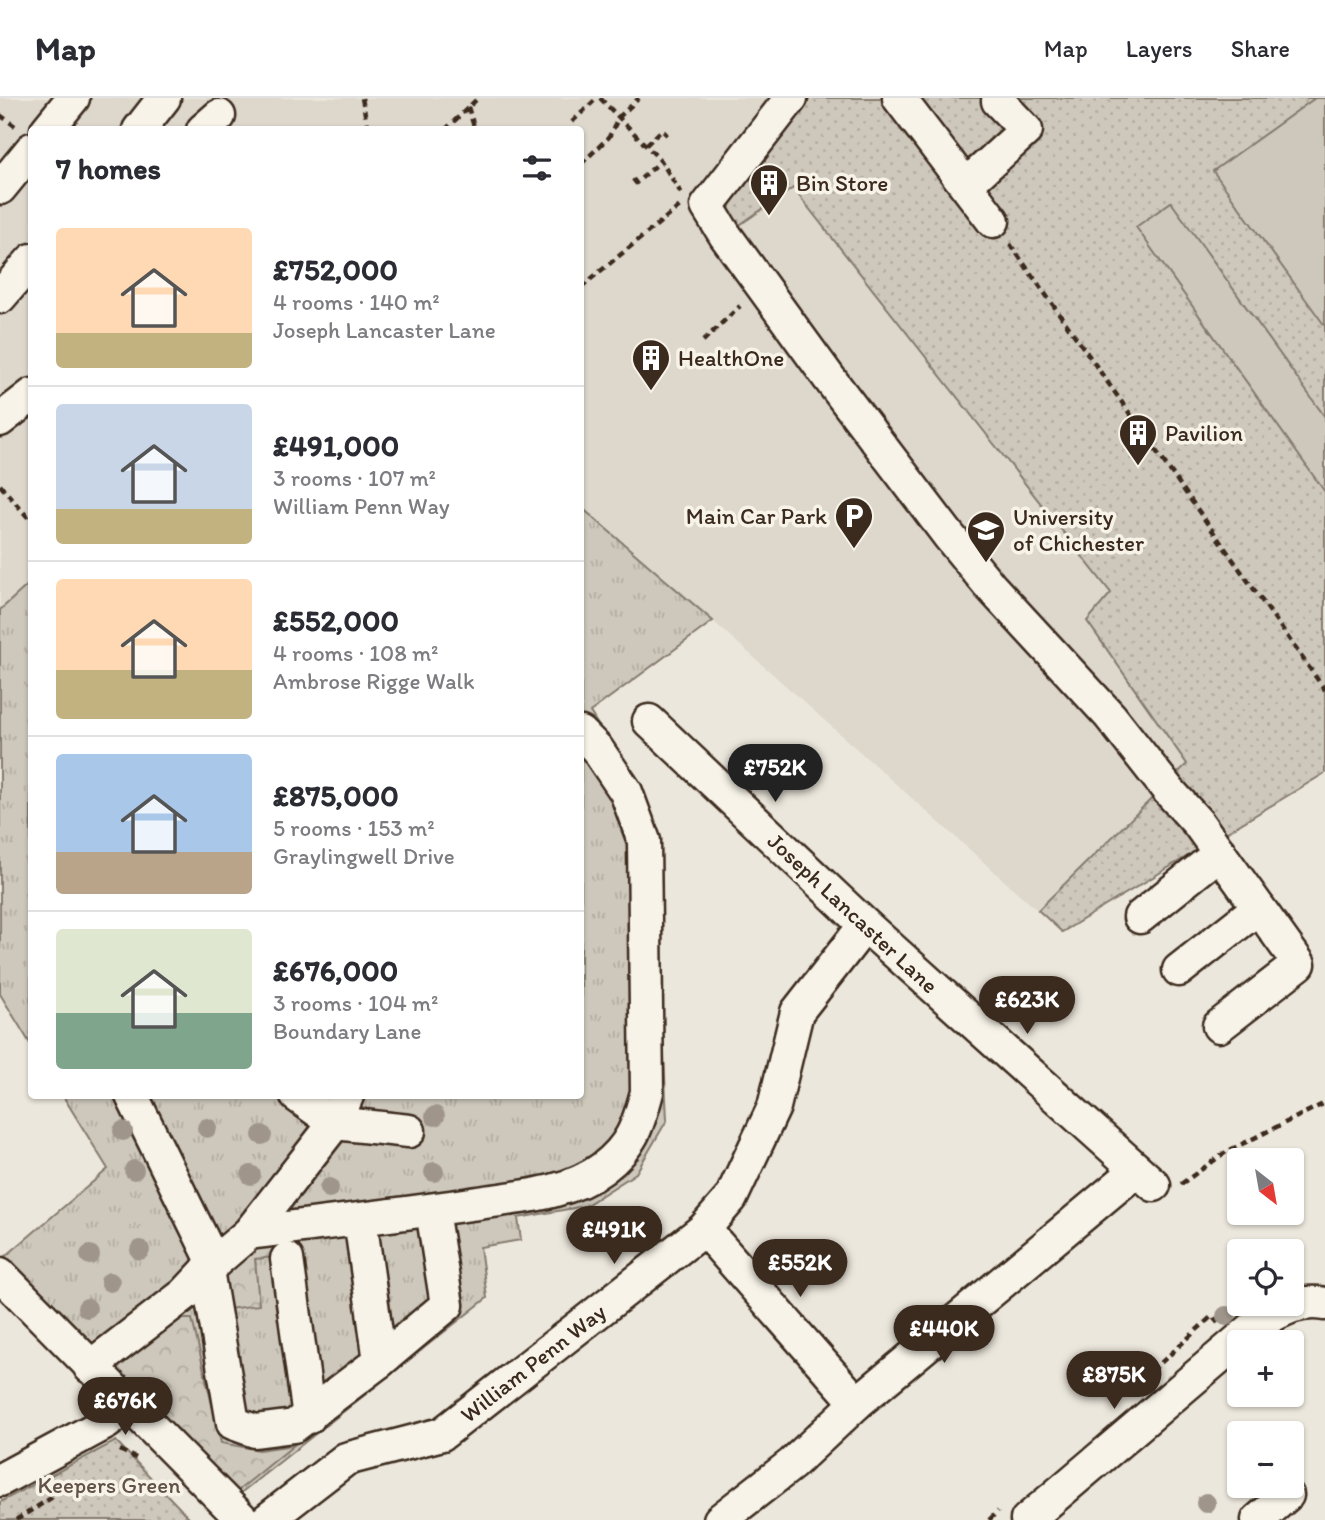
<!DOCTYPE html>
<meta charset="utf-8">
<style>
body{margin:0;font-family:Itim,sans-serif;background:#f2f2f3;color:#2b2b33;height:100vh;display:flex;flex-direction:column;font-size:26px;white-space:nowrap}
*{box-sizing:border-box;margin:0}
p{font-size:23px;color:#7c7c81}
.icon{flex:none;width:38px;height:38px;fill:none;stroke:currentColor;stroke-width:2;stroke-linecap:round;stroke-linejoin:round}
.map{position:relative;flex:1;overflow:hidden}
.details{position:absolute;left:28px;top:28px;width:556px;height:973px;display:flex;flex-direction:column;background:#fff;border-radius:7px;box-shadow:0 2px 5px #0004}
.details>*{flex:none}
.needle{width:46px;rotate:149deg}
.tools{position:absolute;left:1227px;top:1050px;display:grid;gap:14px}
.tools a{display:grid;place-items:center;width:77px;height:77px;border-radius:7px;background:#fff;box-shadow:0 2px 5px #0004;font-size:35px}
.price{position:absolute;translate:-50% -60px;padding:0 16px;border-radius:24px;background:#3b2a1e;color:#fff;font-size:23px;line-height:46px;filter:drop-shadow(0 2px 4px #0008)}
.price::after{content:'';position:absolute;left:50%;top:42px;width:21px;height:16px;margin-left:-10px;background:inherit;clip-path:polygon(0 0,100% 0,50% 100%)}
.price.current{background:#222;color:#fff}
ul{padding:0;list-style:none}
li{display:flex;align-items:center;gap:21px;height:175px;padding:0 28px}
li+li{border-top:2px solid #e1e1e2}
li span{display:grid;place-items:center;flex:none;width:196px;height:140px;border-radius:7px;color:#555}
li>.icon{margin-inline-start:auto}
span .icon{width:84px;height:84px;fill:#fffc;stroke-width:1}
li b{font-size:30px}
h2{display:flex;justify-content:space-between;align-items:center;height:84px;padding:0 28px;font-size:30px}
header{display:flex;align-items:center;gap:42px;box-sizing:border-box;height:98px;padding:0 35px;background:#fff;border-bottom:2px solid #e1e1e2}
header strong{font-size:33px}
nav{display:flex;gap:38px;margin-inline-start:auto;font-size:24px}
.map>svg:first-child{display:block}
.built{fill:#ddd7cc}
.grass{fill:url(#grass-tufts);stroke:#84796d;stroke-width:2}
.forest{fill:url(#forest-crowns);stroke:#84796d;stroke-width:2}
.park{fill:url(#park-dots);stroke:#84796d;stroke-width:2}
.pitch{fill:#cec8bc;stroke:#84796d;stroke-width:2}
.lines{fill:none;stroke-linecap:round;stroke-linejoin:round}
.minor-casing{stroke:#3b2a1e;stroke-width:37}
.path{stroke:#3b2a1e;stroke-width:4.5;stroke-dasharray:7 5;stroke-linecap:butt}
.minor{stroke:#f7f3e8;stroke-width:32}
.tree{fill:#9f958a}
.labels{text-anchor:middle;stroke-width:7;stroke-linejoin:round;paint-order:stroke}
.poi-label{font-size:23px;fill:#3b2a1e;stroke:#f7f3e8;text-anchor:start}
.street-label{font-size:23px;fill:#3b2a1e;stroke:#f7f3e8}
.park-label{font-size:23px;fill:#605246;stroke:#f7f3e8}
</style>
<header>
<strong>Map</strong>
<nav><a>Map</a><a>Layers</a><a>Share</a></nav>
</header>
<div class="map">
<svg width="1325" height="1422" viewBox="0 0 1325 1422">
<defs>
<pattern id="grass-tufts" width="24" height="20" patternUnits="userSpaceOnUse" patternTransform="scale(1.75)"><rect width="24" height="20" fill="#cec8bc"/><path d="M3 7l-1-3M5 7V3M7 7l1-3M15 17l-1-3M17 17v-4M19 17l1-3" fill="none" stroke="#b2aca1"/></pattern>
<pattern id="forest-crowns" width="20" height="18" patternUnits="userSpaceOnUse" patternTransform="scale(1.75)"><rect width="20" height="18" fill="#cec8bc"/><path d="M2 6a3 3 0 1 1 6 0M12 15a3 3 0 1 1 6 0" fill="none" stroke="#b2aca1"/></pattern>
<pattern id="park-dots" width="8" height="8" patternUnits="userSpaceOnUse" patternTransform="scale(1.75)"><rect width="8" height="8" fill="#cec8bc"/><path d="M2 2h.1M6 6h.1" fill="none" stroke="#b2aca1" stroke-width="1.8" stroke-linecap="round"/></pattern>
</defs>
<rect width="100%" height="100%" fill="#ece7dc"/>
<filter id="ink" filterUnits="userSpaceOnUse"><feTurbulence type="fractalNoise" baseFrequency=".0143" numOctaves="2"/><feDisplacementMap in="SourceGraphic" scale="14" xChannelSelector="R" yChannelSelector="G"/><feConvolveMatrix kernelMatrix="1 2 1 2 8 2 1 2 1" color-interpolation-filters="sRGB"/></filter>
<g filter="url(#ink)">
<!-- built -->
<path class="built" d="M 0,0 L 1325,0 L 1325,675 L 1062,834 L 713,523 L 581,410 L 581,32 L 32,32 L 32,781 L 0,802 Z"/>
<!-- grass -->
<g class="grass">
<path d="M 581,409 L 713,523 L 590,614 L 619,661 L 654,741 L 667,1022 L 636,1075 L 585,1108 L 518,1120 L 521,1142 L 480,1149 L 487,1200 L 233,1401 L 0,1163 L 108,1071 L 63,998 L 581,998 Z"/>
<path d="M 31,484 L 31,947 L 0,896 L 0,512 Z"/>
</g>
<!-- forest -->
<g class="forest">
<path d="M 272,1143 L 274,1159 L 255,1161 L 259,1207 L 228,1211 L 222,1179 L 262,1145 Z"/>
<path d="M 172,1221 L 192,1221 L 221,1345 L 259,1352 L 294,1347 L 234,1396 L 114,1267 Z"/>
</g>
<!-- park -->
<g class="park">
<path d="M 810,0 L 1325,0 L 1325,675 L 1062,834 L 1038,812 L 1187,666 L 1087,523 L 1111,495 L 793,90 L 725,137 L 730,107 Z"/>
<path d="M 116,1343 L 191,1422 L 0,1422 L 0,1404 Z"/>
</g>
<!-- pitch -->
<g class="pitch">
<path d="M 1315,0 L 1325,0 L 1325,228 L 1213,73 Z"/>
<path d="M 1171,104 L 1325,319 L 1325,394 L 1136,129 Z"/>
</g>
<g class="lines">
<defs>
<g id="minor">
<path d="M 791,0 L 707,108 L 725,137 L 829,280 L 949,438 L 990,488 L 1110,618 L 1169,693 L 1198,725 L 1299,866 L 1219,928"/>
<path d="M 899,0 L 993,123"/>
<path d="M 47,32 L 73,0"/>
<path d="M 139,32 L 164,0"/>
<path d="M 203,32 L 219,18"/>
<path d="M 967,86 L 1026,32 L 998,3"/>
<path d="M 0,90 L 32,51"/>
<path d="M 0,199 L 32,162"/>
<path d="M 0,322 L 32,297"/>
<path d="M 649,623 L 865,827 L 1154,1087"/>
<path d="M 1140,819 L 1220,755"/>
<path d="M 1179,872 L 1258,810"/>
<path d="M 132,998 L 214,1165"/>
<path d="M 297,998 L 335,1025 L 409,1033"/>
<path d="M 704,1131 L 857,1305"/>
<path d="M 249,1135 C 323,1125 397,1117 471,1106 C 514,1099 566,1098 603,1070 C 631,1049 638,1028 647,994 L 644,743 L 626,694 L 597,651 L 581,635"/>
<path d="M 287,1161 L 309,1319"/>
<path d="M 207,1172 L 233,1325 L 255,1333 L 294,1328 L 380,1263 L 360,1121"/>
<path d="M 0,1176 L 243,1422"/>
<path d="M 380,1263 L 447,1207 L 432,1112"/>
<path d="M 90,1269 L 185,1196 L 214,1165 L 249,1135 L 335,1025 L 347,998"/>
<path d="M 0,1382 L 106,1325 L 130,1307"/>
<path d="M 267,1422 L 346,1361 L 442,1336 L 704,1131 L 731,1100 L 774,1009 L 797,914 L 865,827"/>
<path d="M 720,1422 L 792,1366 L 857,1305 L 1137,1072"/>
<path d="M 1027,1422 L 1259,1225 C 1280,1213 1299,1201 1325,1206"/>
<path d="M 1258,1422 L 1287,1397"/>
</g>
</defs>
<!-- minor casing -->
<use href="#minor" class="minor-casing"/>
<!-- path -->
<g class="path">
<path d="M 362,0 L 368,32"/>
<path d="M 600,0 L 661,63 L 681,95"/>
<path d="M 468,9 L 475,32"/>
<path d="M 0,17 L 15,28"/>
<path d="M 572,24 L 597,0"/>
<path d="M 445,32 L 478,0"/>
<path d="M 646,47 L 662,32 L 667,37"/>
<path d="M 581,66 L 609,39 L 619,19 L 639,0"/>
<path d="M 633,81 L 636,85 L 661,63"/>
<path d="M 1010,146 L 1325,592"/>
<path d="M 581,189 L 680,108"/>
<path d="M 703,243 L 740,208"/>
<path d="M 0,387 L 32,424"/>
<path d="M 1181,1086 L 1226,1054 L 1325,1005"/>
<path d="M 1152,1273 L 1212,1218 L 1218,1225"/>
<path d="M 120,1352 L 136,1360"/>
<path d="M 16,1422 L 51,1400 L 58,1384"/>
<path d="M 989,1422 L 998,1413"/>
</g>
<!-- minor -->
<use href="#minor" class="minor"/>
</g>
<!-- trees -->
<g class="tree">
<circle cx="435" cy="1018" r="10"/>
<circle cx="207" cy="1030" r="10"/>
<circle cx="123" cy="1033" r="10"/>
<circle cx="262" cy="1037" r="10"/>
<circle cx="134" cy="1072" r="10"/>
<circle cx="434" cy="1074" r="10"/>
<circle cx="251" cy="1077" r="10"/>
<circle cx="329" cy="1090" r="10"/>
<circle cx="140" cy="1152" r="10"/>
<circle cx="90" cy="1157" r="10"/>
<circle cx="110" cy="1184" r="10"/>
<circle cx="87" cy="1210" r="10"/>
<circle cx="1226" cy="1218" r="10"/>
<circle cx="1206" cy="1405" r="10"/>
</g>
</g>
<!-- icons -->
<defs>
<symbol id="building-pin" viewBox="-11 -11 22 30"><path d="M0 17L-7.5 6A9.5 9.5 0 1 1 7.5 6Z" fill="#3b2a1e" stroke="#f7f3e8"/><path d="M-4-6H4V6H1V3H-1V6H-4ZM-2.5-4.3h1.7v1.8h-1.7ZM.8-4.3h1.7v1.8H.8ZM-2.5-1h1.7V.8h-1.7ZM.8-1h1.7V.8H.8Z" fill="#fff"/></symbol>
<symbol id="parking-pin" viewBox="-11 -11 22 30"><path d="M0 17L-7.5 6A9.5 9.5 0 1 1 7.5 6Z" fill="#3b2a1e" stroke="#f7f3e8"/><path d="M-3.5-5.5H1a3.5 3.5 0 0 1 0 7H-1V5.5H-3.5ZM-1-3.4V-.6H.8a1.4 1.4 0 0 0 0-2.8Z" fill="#fff"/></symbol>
<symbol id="university-pin" viewBox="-11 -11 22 30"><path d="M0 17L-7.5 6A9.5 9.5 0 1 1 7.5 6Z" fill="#3b2a1e" stroke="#f7f3e8"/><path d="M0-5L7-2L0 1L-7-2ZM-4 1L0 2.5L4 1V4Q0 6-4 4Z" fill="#fff"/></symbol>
</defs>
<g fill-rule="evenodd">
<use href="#building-pin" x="747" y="63" width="44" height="60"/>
<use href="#building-pin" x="629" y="238" width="44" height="60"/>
<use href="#building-pin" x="1116" y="313" width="44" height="60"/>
<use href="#parking-pin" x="832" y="396" width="44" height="60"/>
<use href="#university-pin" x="964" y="410" width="44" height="60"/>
</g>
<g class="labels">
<!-- poi labels -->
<g class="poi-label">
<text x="796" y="93">Bin Store</text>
<text x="678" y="268">HealthOne</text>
<text x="1165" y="343">Pavilion</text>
<text x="827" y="426" text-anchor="end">Main Car Park</text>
<text x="1013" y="427">University<tspan x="1013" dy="26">of Chichester</tspan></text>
</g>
<!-- street labels -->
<g class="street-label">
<text transform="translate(853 815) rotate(43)" y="8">Joseph Lancaster Lane</text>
<text transform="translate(533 1265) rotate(-38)" y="8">William Penn Way</text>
</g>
<!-- park labels -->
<g class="park-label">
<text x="109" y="1395">Keepers Green</text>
</g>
</g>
</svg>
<div class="tools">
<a><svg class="needle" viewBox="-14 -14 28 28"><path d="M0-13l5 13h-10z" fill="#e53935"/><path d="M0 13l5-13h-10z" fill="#7c7c81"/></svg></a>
<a><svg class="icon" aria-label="locate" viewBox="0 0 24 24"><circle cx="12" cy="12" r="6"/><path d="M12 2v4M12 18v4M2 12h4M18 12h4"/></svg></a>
<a>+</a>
<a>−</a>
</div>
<b class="price current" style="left:775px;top:706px">£752K</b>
<b class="price" style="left:1027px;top:938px">£623K</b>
<b class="price" style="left:614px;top:1168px">£491K</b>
<b class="price" style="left:800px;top:1201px">£552K</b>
<b class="price" style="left:944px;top:1267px">£440K</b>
<b class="price" style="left:1114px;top:1313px">£875K</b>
<b class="price" style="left:125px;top:1339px">£676K</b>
<section class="details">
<h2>7 homes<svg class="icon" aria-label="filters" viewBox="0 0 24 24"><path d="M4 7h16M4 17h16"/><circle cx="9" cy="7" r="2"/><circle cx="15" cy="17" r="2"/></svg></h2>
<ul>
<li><span style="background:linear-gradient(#ffd9b3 75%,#c2b280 0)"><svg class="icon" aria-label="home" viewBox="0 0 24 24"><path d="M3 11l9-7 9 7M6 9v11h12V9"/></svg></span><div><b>£752,000</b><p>4 rooms · 140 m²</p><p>Joseph Lancaster Lane</p></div></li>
<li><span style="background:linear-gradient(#c9d6e8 75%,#c2b280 0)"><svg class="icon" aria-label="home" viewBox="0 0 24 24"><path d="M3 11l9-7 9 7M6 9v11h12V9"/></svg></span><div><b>£491,000</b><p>3 rooms · 107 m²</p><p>William Penn Way</p></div></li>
<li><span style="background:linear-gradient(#ffd9b3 65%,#c2b280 0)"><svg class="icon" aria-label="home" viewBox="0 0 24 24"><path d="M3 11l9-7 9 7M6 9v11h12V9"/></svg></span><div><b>£552,000</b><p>4 rooms · 108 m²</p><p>Ambrose Rigge Walk</p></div></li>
<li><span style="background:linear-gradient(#a9c7e8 70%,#b9a48a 0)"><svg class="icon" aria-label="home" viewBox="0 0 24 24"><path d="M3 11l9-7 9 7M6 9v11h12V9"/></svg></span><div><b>£875,000</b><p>5 rooms · 153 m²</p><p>Graylingwell Drive</p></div></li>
<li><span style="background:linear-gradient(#dfe7d0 60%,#7fa58c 0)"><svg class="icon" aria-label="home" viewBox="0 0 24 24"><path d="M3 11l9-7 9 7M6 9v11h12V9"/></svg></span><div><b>£676,000</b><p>3 rooms · 104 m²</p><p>Boundary Lane</p></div></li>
</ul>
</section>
</div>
